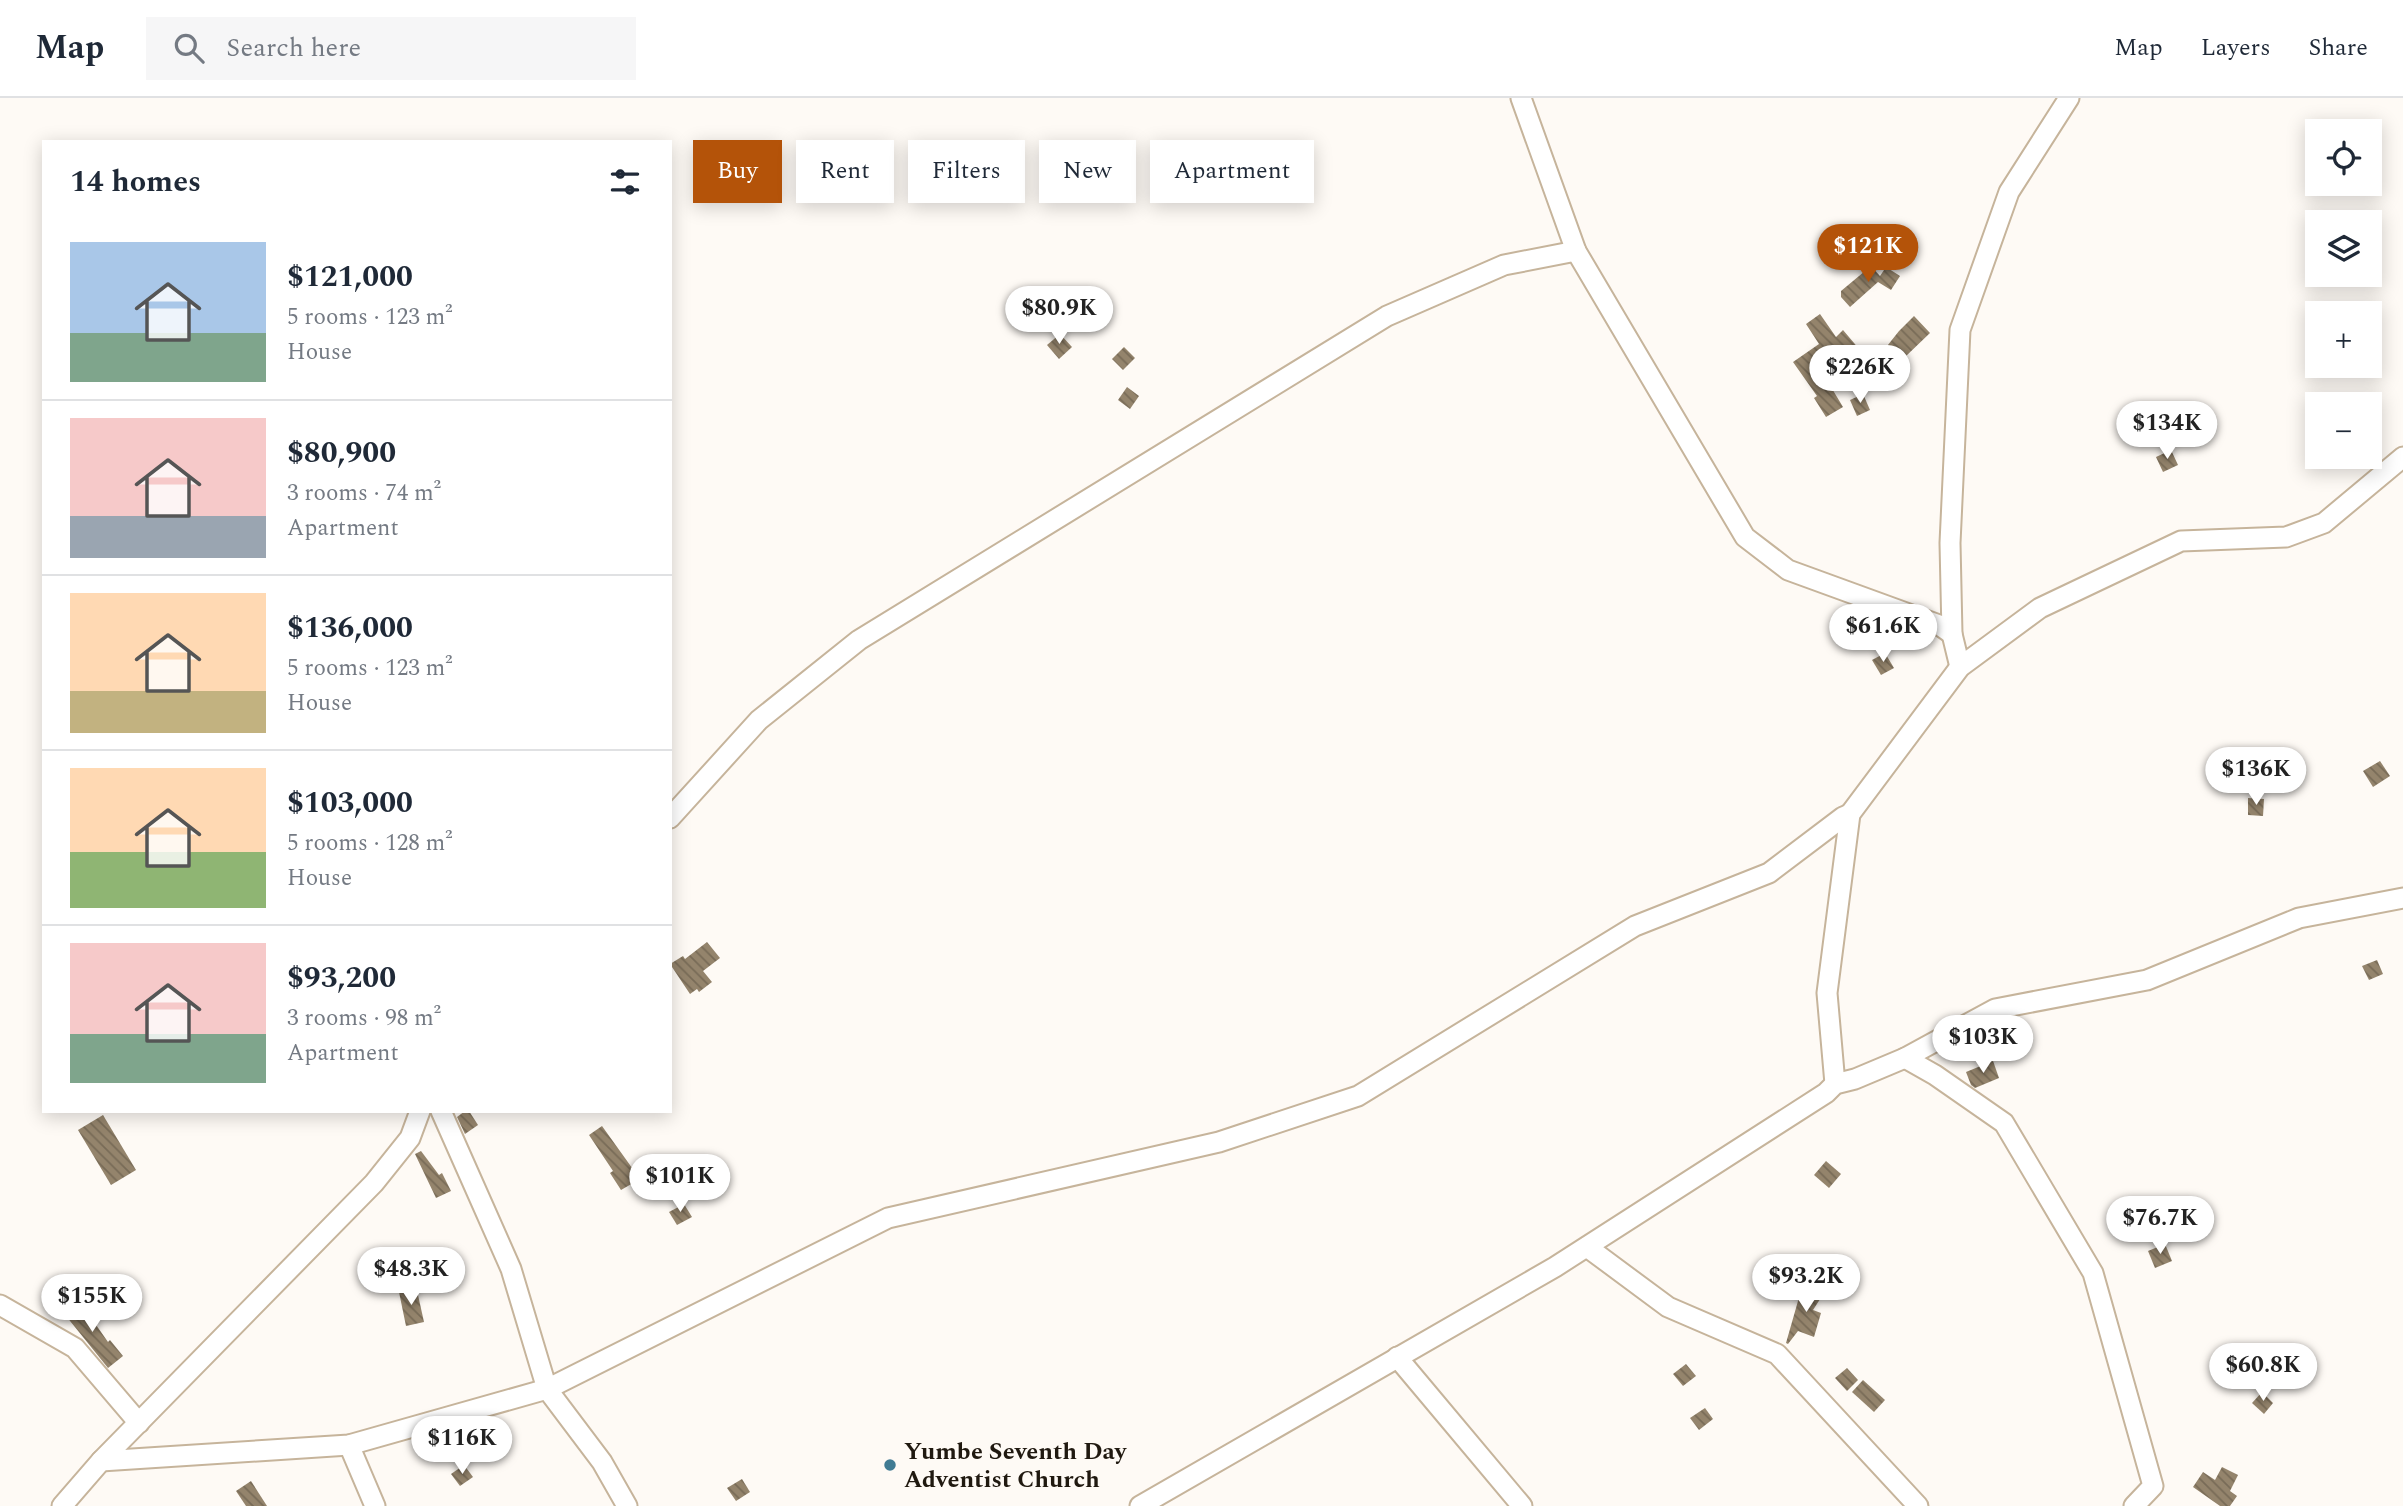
<!DOCTYPE html>
<meta charset="utf-8">
<style>
body{margin:0;font-family:Spectral,serif;background:#f6f6f7;color:#1f2937;height:100vh;display:flex;flex-direction:column;font-size:26px;white-space:nowrap}
*{box-sizing:border-box;margin:0}
p{font-size:23px;color:#747a83}
.icon{flex:none;width:38px;height:38px;fill:none;stroke:currentColor;stroke-width:2;stroke-linecap:round;stroke-linejoin:round}
.map{position:relative;flex:1;overflow:hidden}
.sheet{position:absolute;left:42px;top:42px;width:630px;height:973px;display:flex;flex-direction:column;background:#fff;border-radius:0px;box-shadow:0 4px 18px #0003}
.sheet>*{flex:none}
.banner{position:absolute;left:693px;top:42px;width:665px;height:63px;display:flex;gap:14px}
.buttons{position:absolute;left:2305px;top:21px;display:grid;gap:14px}
.buttons a{display:grid;place-items:center;width:77px;height:77px;border-radius:0px;background:#fff;box-shadow:0 4px 18px #0003;font-size:35px}
.price{position:absolute;translate:-50% -60px;padding:0 16px;border-radius:24px;background:#fff;color:#222;font-size:23px;line-height:46px;filter:drop-shadow(0 2px 4px #0008)}
.price::after{content:'';position:absolute;left:50%;top:42px;width:21px;height:16px;margin-left:-10px;background:inherit;clip-path:polygon(0 0,100% 0,50% 100%)}
.price.on{background:#b45309;color:#fff}
ul{padding:0;list-style:none}
li{display:flex;align-items:center;gap:21px;height:175px;padding:0 28px}
li+li{border-top:2px solid #e0e1e3}
li span{display:grid;place-items:center;flex:none;width:196px;height:140px;border-radius:0px;color:#555}
li>.icon{margin-inline-start:auto}
span .icon{width:84px;height:84px;fill:#fffc;stroke-width:1}
li b{font-size:30px}
h2{display:flex;justify-content:space-between;align-items:center;height:84px;padding:0 28px;font-size:30px}
.chip{padding:0 24px;border-radius:0px;background:#fff;box-shadow:0 4px 18px #0003;font-size:24px;line-height:63px}
.chip.on{background:#b45309;color:#fff}
header{display:flex;align-items:center;gap:42px;box-sizing:border-box;height:98px;padding:0 35px;background:#fff;border-bottom:2px solid #e0e1e3}
header strong{font-size:33px}
nav{display:flex;gap:38px;margin-inline-start:auto;font-size:24px}
.search{width:490px;height:63px;background:#f6f6f7;display:flex;align-items:center;gap:18px;box-sizing:border-box;padding:0 24px;border-radius:0px;color:#747a83;font-size:26px}
.map>svg:first-child{display:block}
.building{fill:url(#building-back-hatch)}
.lines{fill:none;stroke-linecap:round;stroke-linejoin:round}
.minor-casing{stroke:#c6b49b;stroke-width:23}
.minor{stroke:#fff;stroke-width:19}
.poi-dot{fill:#407b93;stroke:#fefaf5;stroke-width:2.5}
.labels{text-anchor:middle;stroke-width:6;stroke-linejoin:round;paint-order:stroke}
.poi-label{font-size:24px;font-weight:bold;fill:#201910;stroke:#fefaf5;text-anchor:start}
</style>
<header>
<strong>Map</strong>
<div class="search"><svg class="icon" aria-label="search" viewBox="0 0 24 24"><circle cx="10" cy="10" r="6"/><path d="M15 15l6 6"/></svg>Search here</div>
<nav><a>Map</a><a>Layers</a><a>Share</a></nav>
</header>
<div class="map">
<svg width="2403" height="1408" viewBox="0 0 2403 1408">
<defs>
<pattern id="building-back-hatch" width="6" height="6" patternUnits="userSpaceOnUse" patternTransform="scale(1.75)"><rect width="6" height="6" fill="#94846c"/><path d="M-1 5l2 2M0 0l6 6M5-1l2 2" fill="none" stroke="#786b57"/></pattern>
</defs>
<rect width="100%" height="100%" fill="#fefaf5"/>
<!-- building -->
<g class="building">
<path d="M 1871,168 L 1880,178 L 1886,169 L 1900,178 L 1891,192 L 1878,184 L 1850,209 L 1841,199 L 1841,193 Z"/>
<path d="M 1820,216 L 1836,239 L 1843,232 L 1860,252 L 1825,279 L 1843,309 L 1826,319 L 1814,300 L 1817,298 L 1793,264 L 1819,246 L 1806,226 Z"/>
<path d="M 1914,218 L 1930,235 L 1905,259 L 1907,261 L 1894,277 L 1876,262 L 1899,233 Z"/>
<path d="M 1060,236 L 1072,249 L 1059,261 L 1047,247 Z"/>
<path d="M 1124,249 L 1135,260 L 1123,272 L 1112,261 Z"/>
<path d="M 1127,289 L 1139,298 L 1130,311 L 1118,302 Z"/>
<path d="M 1863,296 L 1870,312 L 1857,318 L 1850,302 Z"/>
<path d="M 2171,352 L 2178,367 L 2163,374 L 2156,359 Z"/>
<path d="M 1885,555 L 1894,570 L 1881,577 L 1872,562 Z"/>
<path d="M 2380,663 L 2390,678 L 2373,689 L 2363,673 Z"/>
<path d="M 2248,700 L 2264,701 L 2263,718 L 2248,717 Z"/>
<path d="M 707,844 L 720,860 L 703,873 L 712,884 L 699,894 L 697,891 L 690,896 L 670,866 L 683,858 L 685,861 Z"/>
<path d="M 2377,862 L 2383,876 L 2369,882 L 2362,868 Z"/>
<path d="M 1993,963 L 1999,980 L 1975,990 L 1971,987 L 1966,974 Z"/>
<path d="M 465,1013 L 469,1013 L 478,1027 L 465,1036 L 457,1019 Z"/>
<path d="M 103,1017 L 136,1072 L 111,1087 L 78,1032 Z"/>
<path d="M 602,1028 L 640,1081 L 621,1092 L 610,1075 L 613,1073 L 589,1037 Z"/>
<path d="M 421,1053 L 439,1077 L 442,1075 L 451,1093 L 436,1100 L 415,1056 Z"/>
<path d="M 1826,1063 L 1841,1076 L 1829,1090 L 1814,1077 Z"/>
<path d="M 684,1106 L 692,1119 L 677,1127 L 669,1114 Z"/>
<path d="M 2165,1146 L 2172,1163 L 2155,1170 L 2148,1153 Z"/>
<path d="M 1810,1186 L 1824,1195 L 1813,1212 L 1821,1215 L 1814,1239 L 1798,1233 L 1788,1246 L 1786,1245 L 1798,1203 Z"/>
<path d="M 416,1188 L 424,1224 L 406,1228 L 399,1194 Z"/>
<path d="M 78,1201 L 108,1244 L 110,1242 L 123,1258 L 108,1270 L 62,1213 Z"/>
<path d="M 1686,1266 L 1696,1278 L 1683,1288 L 1673,1276 Z"/>
<path d="M 1847,1270 L 1858,1282 L 1847,1293 L 1835,1280 Z"/>
<path d="M 1863,1282 L 1885,1302 L 1874,1314 L 1852,1294 Z"/>
<path d="M 2262,1294 L 2273,1305 L 2264,1316 L 2252,1305 Z"/>
<path d="M 1705,1310 L 1713,1321 L 1699,1332 L 1690,1320 Z"/>
<path d="M 464,1367 L 473,1379 L 460,1388 L 451,1376 Z"/>
<path d="M 2222,1369 L 2238,1377 L 2230,1393 L 2237,1398 L 2230,1408 L 2220,1408 L 2193,1389 L 2203,1374 L 2215,1382 Z"/>
<path d="M 742,1381 L 750,1394 L 736,1403 L 727,1390 Z"/>
<path d="M 251,1383 L 267,1408 L 246,1408 L 236,1393 Z"/>
</g>
<g class="lines">
<defs>
<g id="minor">
<path d="M 1521,0 L 1576,153 L 1745,439 L 1788,472 L 1939,527 L 1952,536"/>
<path d="M 1960,569 L 1952,536 L 1950,445 L 1960,232 L 2009,94 L 2069,0"/>
<path d="M 670,720 L 759,622 L 859,542 L 1387,218 L 1504,167 L 1576,153"/>
<path d="M 1905,960 L 1935,977 L 2004,1025 L 2093,1175 L 2153,1388 L 2134,1408"/>
<path d="M 1835,986 L 1827,895 L 1850,716 L 1960,569 L 2040,510 L 2181,443 L 2286,439 L 2324,425 L 2403,359"/>
<path d="M 441,1013 L 511,1171 L 547,1291 L 602,1364 L 627,1408"/>
<path d="M 1587,1149 L 1668,1209 L 1777,1256 L 1918,1408"/>
<path d="M 0,1207 L 75,1250 L 139,1325"/>
<path d="M 1397,1259 L 1522,1408"/>
<path d="M 349,1347 L 375,1408"/>
<path d="M 101,1363 L 349,1347 L 547,1291 L 888,1120 L 1219,1044 L 1358,998 L 1635,828 L 1769,775 L 1843,719 L 1850,716"/>
<path d="M 62,1408 L 101,1363 L 374,1085 L 410,1040 L 420,1013"/>
<path d="M 1140,1408 L 1555,1169 L 1826,995 L 1835,986 L 1855,981 L 1905,960 L 1995,911 L 2147,882 L 2299,820 L 2403,800"/>
</g>
</defs>
<!-- minor casing -->
<use href="#minor" class="minor-casing"/>
<!-- minor -->
<use href="#minor" class="minor"/>
</g>
<!-- markers -->
<circle class="poi-dot" cx="890" cy="1367" r="7"/>
<g class="labels">
<!-- poi labels -->
<g class="poi-label">
<text x="904" y="1361">Yumbe Seventh Day<tspan x="904" dy="28">Adventist Church</tspan></text>
</g>
</g>
</svg>
<div class="buttons">
<a><svg class="icon" aria-label="locate" viewBox="0 0 24 24"><circle cx="12" cy="12" r="6"/><path d="M12 2v4M12 18v4M2 12h4M18 12h4"/></svg></a>
<a><svg class="icon" aria-label="layers" viewBox="0 0 24 24"><path d="M12 4l9 5-9 5-9-5zM3 14l9 5 9-5"/></svg></a>
<a>+</a>
<a>−</a>
</div>
<b class="price on" style="left:1868px;top:186px">$121K</b>
<b class="price" style="left:1059px;top:248px">$80.9K</b>
<b class="price" style="left:1860px;top:307px">$226K</b>
<b class="price" style="left:2167px;top:363px">$134K</b>
<b class="price" style="left:1883px;top:566px">$61.6K</b>
<b class="price" style="left:2256px;top:709px">$136K</b>
<b class="price" style="left:1983px;top:977px">$103K</b>
<b class="price" style="left:680px;top:1116px">$101K</b>
<b class="price" style="left:2160px;top:1158px">$76.7K</b>
<b class="price" style="left:411px;top:1209px">$48.3K</b>
<b class="price" style="left:1806px;top:1216px">$93.2K</b>
<b class="price" style="left:92px;top:1236px">$155K</b>
<b class="price" style="left:2263px;top:1305px">$60.8K</b>
<b class="price" style="left:462px;top:1378px">$116K</b>
<div class="banner">
<a class="chip on">Buy</a>
<a class="chip">Rent</a>
<a class="chip">Filters</a>
<a class="chip">New</a>
<a class="chip">Apartment</a>
</div>
<section class="sheet">
<h2>14 homes<svg class="icon" aria-label="filters" viewBox="0 0 24 24"><path d="M4 7h16M4 17h16"/><circle cx="9" cy="7" r="2"/><circle cx="15" cy="17" r="2"/></svg></h2>
<ul>
<li><span style="background:linear-gradient(#a9c7e8 65%,#7fa58c 0)"><svg class="icon" aria-label="home" viewBox="0 0 24 24"><path d="M3 11l9-7 9 7M6 9v11h12V9"/></svg></span><div><b>$121,000</b><p>5 rooms · 123 m²</p><p>House</p></div></li>
<li><span style="background:linear-gradient(#f6c9c9 70%,#9aa5b1 0)"><svg class="icon" aria-label="home" viewBox="0 0 24 24"><path d="M3 11l9-7 9 7M6 9v11h12V9"/></svg></span><div><b>$80,900</b><p>3 rooms · 74 m²</p><p>Apartment</p></div></li>
<li><span style="background:linear-gradient(#ffd9b3 70%,#c2b280 0)"><svg class="icon" aria-label="home" viewBox="0 0 24 24"><path d="M3 11l9-7 9 7M6 9v11h12V9"/></svg></span><div><b>$136,000</b><p>5 rooms · 123 m²</p><p>House</p></div></li>
<li><span style="background:linear-gradient(#ffd9b3 60%,#8fb573 0)"><svg class="icon" aria-label="home" viewBox="0 0 24 24"><path d="M3 11l9-7 9 7M6 9v11h12V9"/></svg></span><div><b>$103,000</b><p>5 rooms · 128 m²</p><p>House</p></div></li>
<li><span style="background:linear-gradient(#f6c9c9 65%,#7fa58c 0)"><svg class="icon" aria-label="home" viewBox="0 0 24 24"><path d="M3 11l9-7 9 7M6 9v11h12V9"/></svg></span><div><b>$93,200</b><p>3 rooms · 98 m²</p><p>Apartment</p></div></li>
</ul>
</section>
</div>
